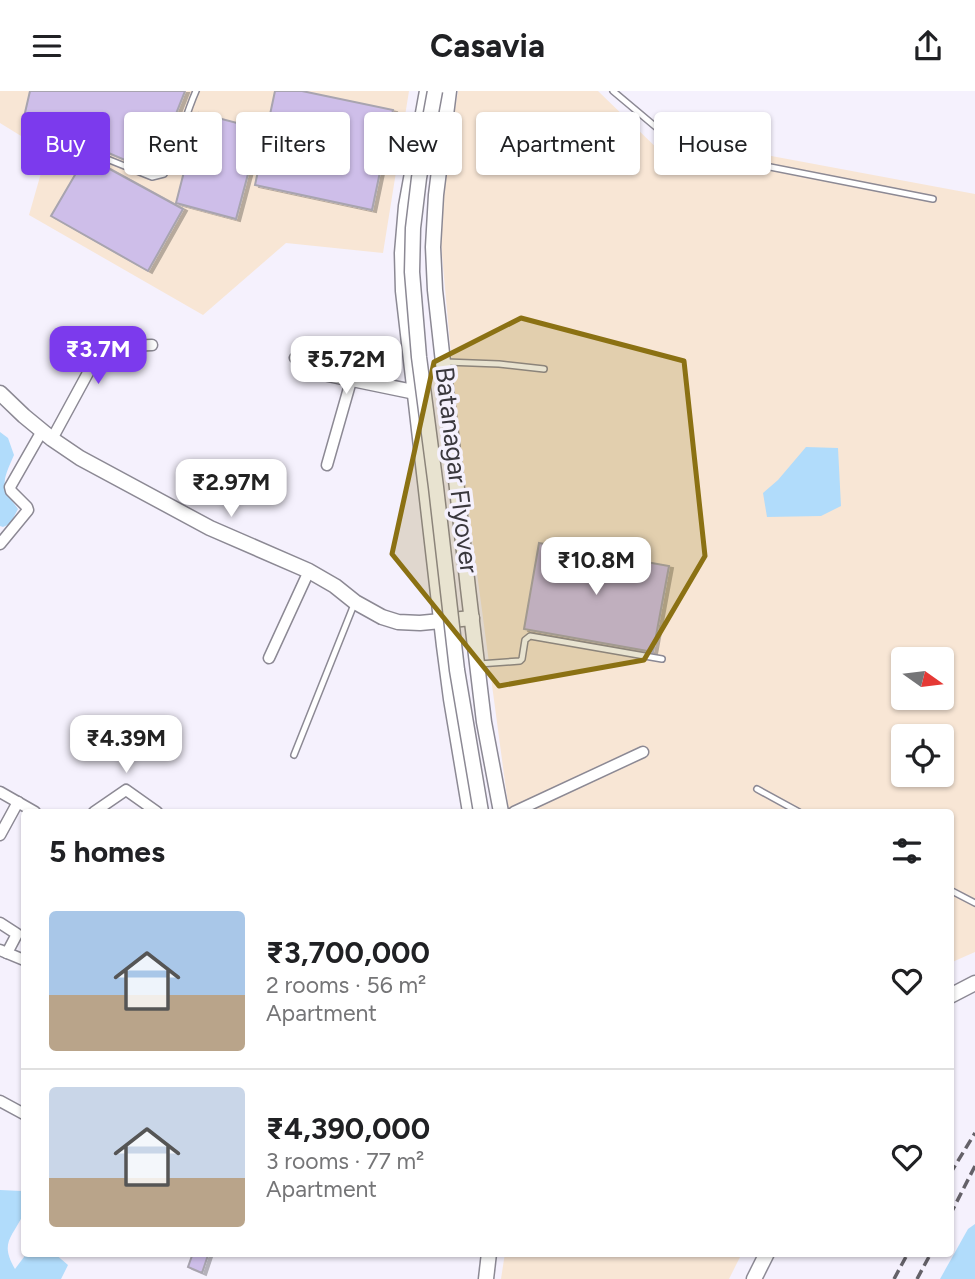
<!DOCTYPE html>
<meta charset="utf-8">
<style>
body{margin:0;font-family:Figtree,sans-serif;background:#f6f6f6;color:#202124;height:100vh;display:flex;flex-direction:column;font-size:26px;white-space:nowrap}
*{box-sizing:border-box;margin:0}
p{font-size:23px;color:#757577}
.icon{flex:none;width:38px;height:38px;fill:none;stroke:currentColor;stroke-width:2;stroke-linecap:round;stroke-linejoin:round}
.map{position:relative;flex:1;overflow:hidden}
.drawer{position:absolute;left:21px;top:718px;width:933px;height:448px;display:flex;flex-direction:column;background:#fff;border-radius:7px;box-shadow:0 2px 5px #0004}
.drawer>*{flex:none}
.banner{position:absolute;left:21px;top:21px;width:934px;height:63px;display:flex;gap:14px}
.needle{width:46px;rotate:104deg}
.tools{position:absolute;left:891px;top:556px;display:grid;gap:14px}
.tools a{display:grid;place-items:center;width:63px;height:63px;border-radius:7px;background:#fff;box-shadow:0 2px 5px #0004;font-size:35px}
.price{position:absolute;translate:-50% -60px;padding:0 16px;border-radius:14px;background:#fff;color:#222;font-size:23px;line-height:46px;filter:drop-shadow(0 2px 4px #0008)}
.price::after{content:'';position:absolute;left:50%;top:42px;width:21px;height:16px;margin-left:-10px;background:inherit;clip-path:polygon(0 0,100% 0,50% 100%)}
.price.on{background:#7c3aed;color:#fff}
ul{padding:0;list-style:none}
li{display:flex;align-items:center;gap:21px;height:175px;padding:0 28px}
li+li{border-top:2px solid #e0e0e0}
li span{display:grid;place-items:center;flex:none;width:196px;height:140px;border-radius:7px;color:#555}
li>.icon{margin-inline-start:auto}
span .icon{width:84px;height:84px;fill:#fffc;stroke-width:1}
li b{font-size:30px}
h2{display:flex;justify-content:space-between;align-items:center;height:84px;padding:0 28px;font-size:30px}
.pill{padding:0 24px;border-radius:7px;background:#fff;box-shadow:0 2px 5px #0004;font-size:24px;line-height:63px}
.pill.on{background:#7c3aed;color:#fff}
header{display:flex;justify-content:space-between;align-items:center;height:91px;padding:0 28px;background:#fff;font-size:32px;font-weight:700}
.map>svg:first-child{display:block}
.industrial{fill:#f8e6d5;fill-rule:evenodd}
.water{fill:#b1dcfb}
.building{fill:#cebee9;stroke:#a8a4af;stroke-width:2;filter:url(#shadow)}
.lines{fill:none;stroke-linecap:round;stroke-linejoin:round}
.lane-casing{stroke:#8c8994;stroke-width:8}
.street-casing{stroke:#8c8994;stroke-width:13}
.secondary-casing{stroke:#8c8994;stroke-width:17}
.lane{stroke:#fff;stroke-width:5}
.street{stroke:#fff;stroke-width:10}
.secondary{stroke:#fff;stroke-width:14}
.rail{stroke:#646168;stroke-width:3.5;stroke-dasharray:10 5;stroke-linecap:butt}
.secondary-bridge-casing{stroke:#8c8994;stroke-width:17;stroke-linecap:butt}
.secondary-bridge{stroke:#fff;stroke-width:14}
.marked{fill:#8b7113;fill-opacity:0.2;stroke:#8b7113;stroke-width:5;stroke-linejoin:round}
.labels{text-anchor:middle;stroke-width:7;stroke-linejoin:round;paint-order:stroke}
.street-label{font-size:26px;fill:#3a383d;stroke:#f5f1fd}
</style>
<header><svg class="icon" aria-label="menu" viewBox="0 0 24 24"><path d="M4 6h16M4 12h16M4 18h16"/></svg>Casavia<svg class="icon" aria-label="share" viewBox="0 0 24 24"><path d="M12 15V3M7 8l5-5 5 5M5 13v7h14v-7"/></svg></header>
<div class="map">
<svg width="975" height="1188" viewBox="0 0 975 1188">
<defs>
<filter id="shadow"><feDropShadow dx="4" dy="2" stdDeviation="0" flood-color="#0004"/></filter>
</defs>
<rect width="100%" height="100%" fill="#f5f1fd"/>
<!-- industrial -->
<g class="industrial">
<path d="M 0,0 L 409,0 L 383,162 L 286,152 L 203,224 L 29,124 L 47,61 L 0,32 Z"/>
<path d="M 458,0 L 598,0 L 666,66 L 680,48 L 975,103 L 975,861 L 950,872 L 950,721 L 509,721 L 458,340 L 441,153 L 442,95 ZM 903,569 L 942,569 L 942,607 L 903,607 ZM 903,646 L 942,646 L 942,684 L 903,684 Z"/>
<path d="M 505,1162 L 742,1162 L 729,1188 L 501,1188 Z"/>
</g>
<!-- water -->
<g class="water">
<path d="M 0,341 L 8,347 L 14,364 C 2,392 0,393 18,418 L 10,433 L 3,436 L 0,435 Z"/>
<path d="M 806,356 L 838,357 L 841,415 L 821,425 L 767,426 L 763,402 L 778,389 Z"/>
<path d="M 0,1099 L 22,1100 L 24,1102 C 25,1109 26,1118 23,1124 C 11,1148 0,1152 15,1178 L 27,1162 L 54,1162 L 68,1174 L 61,1188 L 0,1188 Z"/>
<path d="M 975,1133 L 975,1188 L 940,1188 L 968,1138 Z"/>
</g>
<!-- building -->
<g class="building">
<path d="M 30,0 L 185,0 L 156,73 L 146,78 L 24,26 Z"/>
<path d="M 275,0 L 302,0 L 393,19 L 372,119 L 255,94 Z"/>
<path d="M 199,22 L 260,38 L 236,128 L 176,112 Z"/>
<path d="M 86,65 L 183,118 L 148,180 L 51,125 Z"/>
<path d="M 539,452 L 669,475 L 653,561 L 524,538 Z"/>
<path d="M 193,1162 L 202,1162 L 208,1164 L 202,1182 L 188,1176 Z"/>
</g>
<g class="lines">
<defs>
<g id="lane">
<path d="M 613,0 L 669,47 L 682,55 L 704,62 L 750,72 L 933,108"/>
<path d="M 27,36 L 152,86 L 164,83 C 178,57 184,27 196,0"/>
<path d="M 446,271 L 499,273 L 544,278"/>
<path d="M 332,280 L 411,296"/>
<path d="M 479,573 L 520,570 L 522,568 L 525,549 L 530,545 L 662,568"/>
<path d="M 294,664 L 355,511"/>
<path d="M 757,698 L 799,721"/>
<path d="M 950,799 L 975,812"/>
</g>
<g id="street">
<path d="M 295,267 L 309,277 L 323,284 L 415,303"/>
<path d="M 52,348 L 102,256 L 152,254"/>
<path d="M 327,374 L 351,290"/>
<path d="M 0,453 L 28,419 L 27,416 L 11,400 L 10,396 L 42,340"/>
<path d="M 269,567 L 309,480"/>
<path d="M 0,701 L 35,721"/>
<path d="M 94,721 L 126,699 L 157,721"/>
<path d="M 514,721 L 643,661"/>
<path d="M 0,744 L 18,711"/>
<path d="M 0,832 L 17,843 L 7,862"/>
<path d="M 0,859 L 24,869"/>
<path d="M 0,1010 L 24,1023"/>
</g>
<g id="secondary">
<path d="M 427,0 L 406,115 L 402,162 L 403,200 L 444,555 L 451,608 L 470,721"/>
<path d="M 449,0 L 436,104 L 433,156 L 435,199 L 468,497 L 484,631 L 501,721"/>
<path d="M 0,302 L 24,325 L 52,348 L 80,367 L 210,437 L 309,480 L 335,495 L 355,511 L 382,526 L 398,531 L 420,532 L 472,527"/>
<path d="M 950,905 L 975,892"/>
<path d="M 486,1188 L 489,1162"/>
<path d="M 754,1188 L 767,1162"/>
</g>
</defs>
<!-- lane casing -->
<use href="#lane" class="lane-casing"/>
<!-- street casing -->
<use href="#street" class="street-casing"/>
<!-- secondary casing -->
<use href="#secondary" class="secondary-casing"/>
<!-- lane -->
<use href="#lane" class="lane"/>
<!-- street -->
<use href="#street" class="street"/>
<!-- secondary -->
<use href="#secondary" class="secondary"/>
<!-- rail -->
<g class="rail">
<path d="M 950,1083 L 975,1042"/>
<path d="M 950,1124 L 975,1075"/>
<path d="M 894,1188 L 908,1162"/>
<path d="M 917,1188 L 931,1162"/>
</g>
<defs>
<path id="secondary-bridge" d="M 435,0 L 419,87 L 413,137 L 412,181 L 419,266 L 436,396 L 457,579 L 481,721"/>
</defs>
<!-- secondary-bridge casing -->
<use href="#secondary-bridge" class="secondary-bridge-casing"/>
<!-- secondary-bridge -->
<use href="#secondary-bridge" class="secondary-bridge"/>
</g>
<!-- marked area -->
<path class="marked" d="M 521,227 L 684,270 L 705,465 L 644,569 L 499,595 L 392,463 L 434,271 Z"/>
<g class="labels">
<!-- street labels -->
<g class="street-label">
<text transform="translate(457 379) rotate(83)" y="9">Batanagar Flyover</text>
</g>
</g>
</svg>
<div class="tools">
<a><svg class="needle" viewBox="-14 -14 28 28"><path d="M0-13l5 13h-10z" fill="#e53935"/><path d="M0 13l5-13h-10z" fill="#757577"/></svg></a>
<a><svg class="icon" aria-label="locate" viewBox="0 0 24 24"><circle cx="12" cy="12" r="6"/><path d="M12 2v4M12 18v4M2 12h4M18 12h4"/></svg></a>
</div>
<b class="price on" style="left:98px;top:295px">₹3.7M</b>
<b class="price" style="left:346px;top:305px">₹5.72M</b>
<b class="price" style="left:231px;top:428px">₹2.97M</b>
<b class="price" style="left:596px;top:506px">₹10.8M</b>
<b class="price" style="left:126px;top:684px">₹4.39M</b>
<div class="banner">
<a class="pill on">Buy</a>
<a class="pill">Rent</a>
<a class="pill">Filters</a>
<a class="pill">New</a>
<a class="pill">Apartment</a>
<a class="pill">House</a>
</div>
<section class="drawer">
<h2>5 homes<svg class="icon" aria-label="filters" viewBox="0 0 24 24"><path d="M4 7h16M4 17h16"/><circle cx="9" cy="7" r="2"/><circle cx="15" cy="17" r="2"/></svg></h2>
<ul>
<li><span style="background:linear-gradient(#a9c7e8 60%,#b9a48a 0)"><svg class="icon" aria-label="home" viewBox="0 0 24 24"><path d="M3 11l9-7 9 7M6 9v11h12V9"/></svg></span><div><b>₹3,700,000</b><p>2 rooms · 56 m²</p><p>Apartment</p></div><svg class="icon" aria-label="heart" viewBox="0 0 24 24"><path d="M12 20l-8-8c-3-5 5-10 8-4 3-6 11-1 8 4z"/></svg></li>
<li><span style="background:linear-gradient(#c9d6e8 65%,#b9a48a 0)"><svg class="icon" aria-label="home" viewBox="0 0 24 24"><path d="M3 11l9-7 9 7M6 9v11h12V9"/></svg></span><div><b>₹4,390,000</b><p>3 rooms · 77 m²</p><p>Apartment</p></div><svg class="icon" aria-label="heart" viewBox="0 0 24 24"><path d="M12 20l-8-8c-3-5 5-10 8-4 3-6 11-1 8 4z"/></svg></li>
</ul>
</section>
</div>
